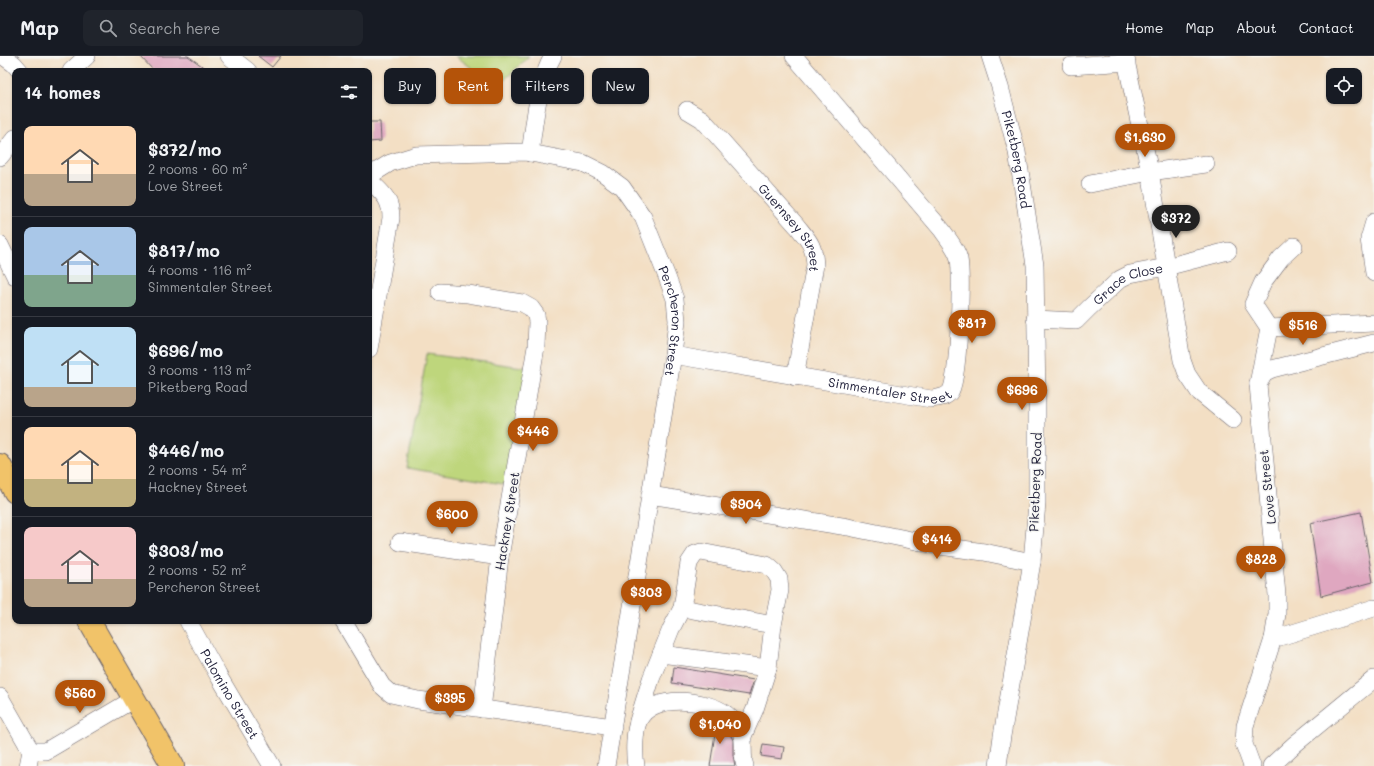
<!DOCTYPE html>
<meta charset="utf-8">
<style>
body{margin:0;font-family:Mali,sans-serif;background:#20242c;color:#f1f3f6;height:100vh;display:flex;flex-direction:column;font-size:15px;white-space:nowrap}
*{box-sizing:border-box;margin:0}
p{font-size:13px;color:#9ea1a6}
.icon{flex:none;width:22px;height:22px;fill:none;stroke:currentColor;stroke-width:2;stroke-linecap:round;stroke-linejoin:round}
.map{position:relative;flex:1;overflow:hidden}
.drawer{position:absolute;left:12px;top:12px;width:360px;height:556px;display:flex;flex-direction:column;background:#171b24;border-radius:8px;box-shadow:0 1px 3px #0004}
.drawer>*{flex:none}
.guide{position:absolute;left:384px;top:12px;width:380px;height:36px;display:flex;gap:8px}
.tools{position:absolute;left:1326px;top:12px;display:grid;gap:8px}
.tools a{display:grid;place-items:center;width:36px;height:36px;border-radius:8px;background:#171b24;box-shadow:0 1px 3px #0004;font-size:20px}
.price{position:absolute;translate:-50% -34px;padding:0 9px;border-radius:14px;background:#b45309;color:#fff;font-size:13px;line-height:26px;filter:drop-shadow(0 1px 2px #0008)}
.price::after{content:'';position:absolute;left:50%;top:24px;width:12px;height:9px;margin-left:-6px;background:inherit;clip-path:polygon(0 0,100% 0,50% 100%)}
.price.current{background:#222;color:#fff}
ul{padding:0;list-style:none}
li{display:flex;align-items:center;gap:12px;height:100px;padding:0 12px}
li+li{border-top:1px solid #363941}
li span{display:grid;place-items:center;flex:none;width:112px;height:80px;border-radius:8px;color:#555}
li>.icon{margin-inline-start:auto}
span .icon{width:48px;height:48px;fill:#fffc;stroke-width:1}
li b{font-size:17px}
h2{display:flex;justify-content:space-between;align-items:center;height:48px;padding:0 12px;font-size:17px}
.chip{padding:0 14px;border-radius:8px;background:#171b24;box-shadow:0 1px 3px #0004;font-size:14px;line-height:36px}
.chip.current{background:#b45309;color:#fff}
header{display:flex;align-items:center;gap:24px;box-sizing:border-box;height:56px;padding:0 20px;background:#171b24;border-bottom:1px solid #363941}
header strong{font-size:19px}
nav{display:flex;gap:22px;margin-inline-start:auto;font-size:14px}
.search{width:280px;height:36px;background:#20242c;display:flex;align-items:center;gap:10px;box-sizing:border-box;padding:0 14px;border-radius:8px;color:#9ea1a6;font-size:15px}
.map>svg:first-child{display:block}
.green{fill:#bed67b;stroke:#707c5b}
.building{fill:#dfa7c0}
.lines{fill:none;stroke-linecap:round;stroke-linejoin:round}
.minor-casing{stroke:#6b646b;stroke-width:18}
.major-casing{stroke:#6b646b;stroke-width:24}
.minor{stroke:#fff;stroke-width:17}
.major{stroke:#f1c369;stroke-width:22}
.labels{text-anchor:middle;stroke-width:3;stroke-linejoin:round;paint-order:stroke}
.street-label{font-size:13px;fill:#22223b;stroke:#f6f6f2}
</style>
<header>
<strong>Map</strong>
<div class="search"><svg class="icon" aria-label="search" viewBox="0 0 24 24"><circle cx="10" cy="10" r="6"/><path d="M15 15l6 6"/></svg>Search here</div>
<nav><a>Home</a><a>Map</a><a>About</a><a>Contact</a></nav>
</header>
<div class="map">
<svg width="1374" height="710" viewBox="0 0 1374 710">
<rect width="100%" height="100%" fill="#f6f6f2"/>
<filter id="ink" filterUnits="userSpaceOnUse"><feTurbulence type="fractalNoise" baseFrequency=".025" numOctaves="2"/><feDisplacementMap in="SourceGraphic" scale="8" xChannelSelector="R" yChannelSelector="G"/><feConvolveMatrix kernelMatrix="1 2 1 2 8 2 1 2 1" color-interpolation-filters="sRGB"/></filter>
<filter id="wash" filterUnits="userSpaceOnUse"><feTurbulence type="fractalNoise" baseFrequency=".012" numOctaves="4" result="noise"/><feDisplacementMap in="SourceGraphic" scale="16" xChannelSelector="R" yChannelSelector="G"/><feGaussianBlur stdDeviation="0.9" result="paint"/><feColorMatrix in="noise" values="0 0 0 0 0 0 0 0 0 0 0 0 0 0 0 0 0 1.4 0 .05"/><feComposite in="paint" operator="in"/></filter>
<g filter="url(#wash)">
<rect width="100%" height="100%" fill="#f3dfc4"/>
<!-- green -->
<g class="green">
<path d="M 456,0 L 529,0 L 497,31 Z"/>
<path d="M 427,298 L 537,313 L 515,430 L 407,412 Z"/>
</g>
<g id="blocks">
<!-- building -->
<g class="building">
<path d="M 140,0 L 188,0 L 209,15 L 154,15 Z"/>
<path d="M 258,0 L 281,0 L 272,11 Z"/>
<path d="M 369,66 L 380,66 L 381,85 L 369,86 Z"/>
<path d="M 1361,456 L 1373,526 L 1321,540 L 1310,467 Z"/>
<path d="M 674,611 L 754,624 L 749,639 L 672,627 Z"/>
<path d="M 700,666 L 724,670 L 729,676 L 733,684 L 733,699 L 735,710 L 710,710 L 715,678 L 699,676 Z"/>
<path d="M 763,688 L 784,691 L 782,703 L 761,700 Z"/>
</g>
</g>
</g>
<g filter="url(#ink)">
<use href="#blocks" fill-opacity="0" stroke="#6b646b" stroke-width="1"/>
<g class="lines">
<defs>
<g id="minor">
<path d="M 3,0 L 14,8 L 20,15"/>
<path d="M 229,0 L 248,15"/>
<path id="s1" d="M 990,0 L 1000,31 L 1017,96 L 1035,209 L 1037,349 L 1037,447 L 1032,506 L 1002,680 L 998,710"/>
<path d="M 1125,0 L 1150,116 L 1182,304 L 1187,318 L 1199,336 L 1233,364"/>
<path d="M 1071,10 L 1127,6"/>
<path d="M 71,15 L 87,0"/>
<path id="s2" d="M 687,54 L 702,63 L 712,74 L 797,170 C 809,185 814,189 815,209 L 795,321"/>
<path d="M 530,97 C 535,65 537,28 553,0"/>
<path d="M 0,101 L 15,82"/>
<path id="s3" d="M 369,120 L 390,107 L 416,99 L 525,96 L 583,107 L 603,117 L 622,131 L 643,161 L 667,221 L 675,243 L 677,265 L 673,299 L 606,710"/>
<path d="M 369,124 C 382,137 391,142 391,162 L 369,293"/>
<path d="M 1090,128 L 1150,116 L 1206,108"/>
<path d="M 1374,166 L 1369,183 L 1374,217"/>
<path d="M 0,189 L 15,220"/>
<path d="M 440,236 L 468,238 L 522,247 L 531,252 L 536,259 L 537,266 L 536,291 L 500,501 L 482,653"/>
<path id="s4" d="M 1035,263 L 1076,265 L 1089,252 L 1120,223 L 1130,218 L 1166,211 L 1228,195"/>
<path d="M 1269,272 L 1374,267"/>
<path id="s5" d="M 673,299 L 931,343 C 938,342 945,342 950,336 C 959,327 962,219 959,203 C 957,193 948,183 942,174 L 794,0"/>
<path d="M 1258,328 L 1264,317 L 1272,313 L 1374,287"/>
<path d="M 650,439 L 848,471 L 940,490 L 984,496 L 1032,506"/>
<path d="M 400,486 L 500,501"/>
<path d="M 682,552 L 773,569"/>
<path id="s6" d="M 188,565 L 218,619 L 272,710"/>
<path d="M 343,565 L 382,630 L 391,638 L 418,644 L 613,671"/>
<path d="M 1273,583 L 1374,552"/>
<path d="M 661,598 L 768,612"/>
<path d="M 0,641 L 31,695 L 28,710"/>
<path d="M 638,665 L 651,623 L 671,573 L 682,552 L 689,507 L 695,498 L 701,496 L 767,509 L 774,515 L 779,523 L 780,534 L 773,569 L 768,612 L 755,653 L 743,680"/>
<path d="M 31,695 L 46,695 L 134,643"/>
<path d="M 636,710 C 634,699 634,674 639,664 C 652,637 706,643 726,658 C 731,662 736,668 740,674 C 746,684 741,698 745,710"/>
<path d="M 1252,710 L 1244,688 L 1245,670 L 1273,583 L 1277,558 L 1277,539 L 1258,328 L 1269,272 L 1253,248 L 1263,226 L 1281,202 L 1294,190"/>
<path d="M 1271,710 L 1295,688 L 1374,623"/>
</g>
<g id="major">
<path d="M 0,409 L 15,436"/>
<path d="M 89,565 L 173,710"/>
</g>
</defs>
<!-- minor casing -->
<use href="#minor" class="minor-casing"/>
<!-- major casing -->
<use href="#major" class="major-casing"/>
<!-- minor -->
<use href="#minor" class="minor"/>
<!-- major -->
<use href="#major" class="major"/>
</g>
</g>
<g class="labels">
<!-- street labels -->
<g class="street-label">
<text dy="5" stroke="none"><textPath href="#s1" startOffset="107">Piketberg Road</textPath></text>
<text dy="5" stroke="none"><textPath href="#s2" startOffset="159">Guernsey Street</textPath></text>
<text dy="5" stroke="none"><textPath href="#s4" startOffset="107">Grace Close</textPath></text>
<text dy="5" stroke="none"><textPath href="#s3" startOffset="412">Percheron Street</textPath></text>
<text dy="5" stroke="none"><textPath href="#s5" startOffset="220">Simmentaler Street</textPath></text>
<text transform="translate(1035 426) rotate(-88)" y="5">Piketberg Road</text>
<text transform="translate(1267 431) rotate(-96)" y="5">Love Street</text>
<text transform="translate(507 465) rotate(-81)" y="5">Hackney Street</text>
<text dy="5" stroke="none"><textPath href="#s6" startOffset="84">Palomino Street</textPath></text>
</g>
</g>
</svg>
<div class="tools">
<a><svg class="icon" aria-label="locate" viewBox="0 0 24 24"><circle cx="12" cy="12" r="6"/><path d="M12 2v4M12 18v4M2 12h4M18 12h4"/></svg></a>
</div>
<b class="price" style="left:1145px;top:102px">$1,630</b>
<b class="price current" style="left:1176px;top:183px">$372</b>
<b class="price" style="left:972px;top:288px">$817</b>
<b class="price" style="left:1303px;top:290px">$516</b>
<b class="price" style="left:1022px;top:355px">$696</b>
<b class="price" style="left:533px;top:396px">$446</b>
<b class="price" style="left:746px;top:469px">$904</b>
<b class="price" style="left:452px;top:479px">$600</b>
<b class="price" style="left:937px;top:504px">$414</b>
<b class="price" style="left:1261px;top:524px">$828</b>
<b class="price" style="left:646px;top:557px">$303</b>
<b class="price" style="left:80px;top:658px">$560</b>
<b class="price" style="left:450px;top:663px">$395</b>
<b class="price" style="left:720px;top:689px">$1,040</b>
<div class="guide">
<a class="chip">Buy</a>
<a class="chip current">Rent</a>
<a class="chip">Filters</a>
<a class="chip">New</a>
</div>
<section class="drawer">
<h2>14 homes<svg class="icon" aria-label="filters" viewBox="0 0 24 24"><path d="M4 7h16M4 17h16"/><circle cx="9" cy="7" r="2"/><circle cx="15" cy="17" r="2"/></svg></h2>
<ul>
<li><span style="background:linear-gradient(#ffd9b3 60%,#b9a48a 0)"><svg class="icon" aria-label="home" viewBox="0 0 24 24"><path d="M3 11l9-7 9 7M6 9v11h12V9"/></svg></span><div><b>$372/mo</b><p>2 rooms · 60 m²</p><p>Love Street</p></div></li>
<li><span style="background:linear-gradient(#a9c7e8 60%,#7fa58c 0)"><svg class="icon" aria-label="home" viewBox="0 0 24 24"><path d="M3 11l9-7 9 7M6 9v11h12V9"/></svg></span><div><b>$817/mo</b><p>4 rooms · 116 m²</p><p>Simmentaler Street</p></div></li>
<li><span style="background:linear-gradient(#bfe0f5 75%,#b9a48a 0)"><svg class="icon" aria-label="home" viewBox="0 0 24 24"><path d="M3 11l9-7 9 7M6 9v11h12V9"/></svg></span><div><b>$696/mo</b><p>3 rooms · 113 m²</p><p>Piketberg Road</p></div></li>
<li><span style="background:linear-gradient(#ffd9b3 65%,#c2b280 0)"><svg class="icon" aria-label="home" viewBox="0 0 24 24"><path d="M3 11l9-7 9 7M6 9v11h12V9"/></svg></span><div><b>$446/mo</b><p>2 rooms · 54 m²</p><p>Hackney Street</p></div></li>
<li><span style="background:linear-gradient(#f6c9c9 65%,#b9a48a 0)"><svg class="icon" aria-label="home" viewBox="0 0 24 24"><path d="M3 11l9-7 9 7M6 9v11h12V9"/></svg></span><div><b>$303/mo</b><p>2 rooms · 52 m²</p><p>Percheron Street</p></div></li>
</ul>
</section>
</div>
